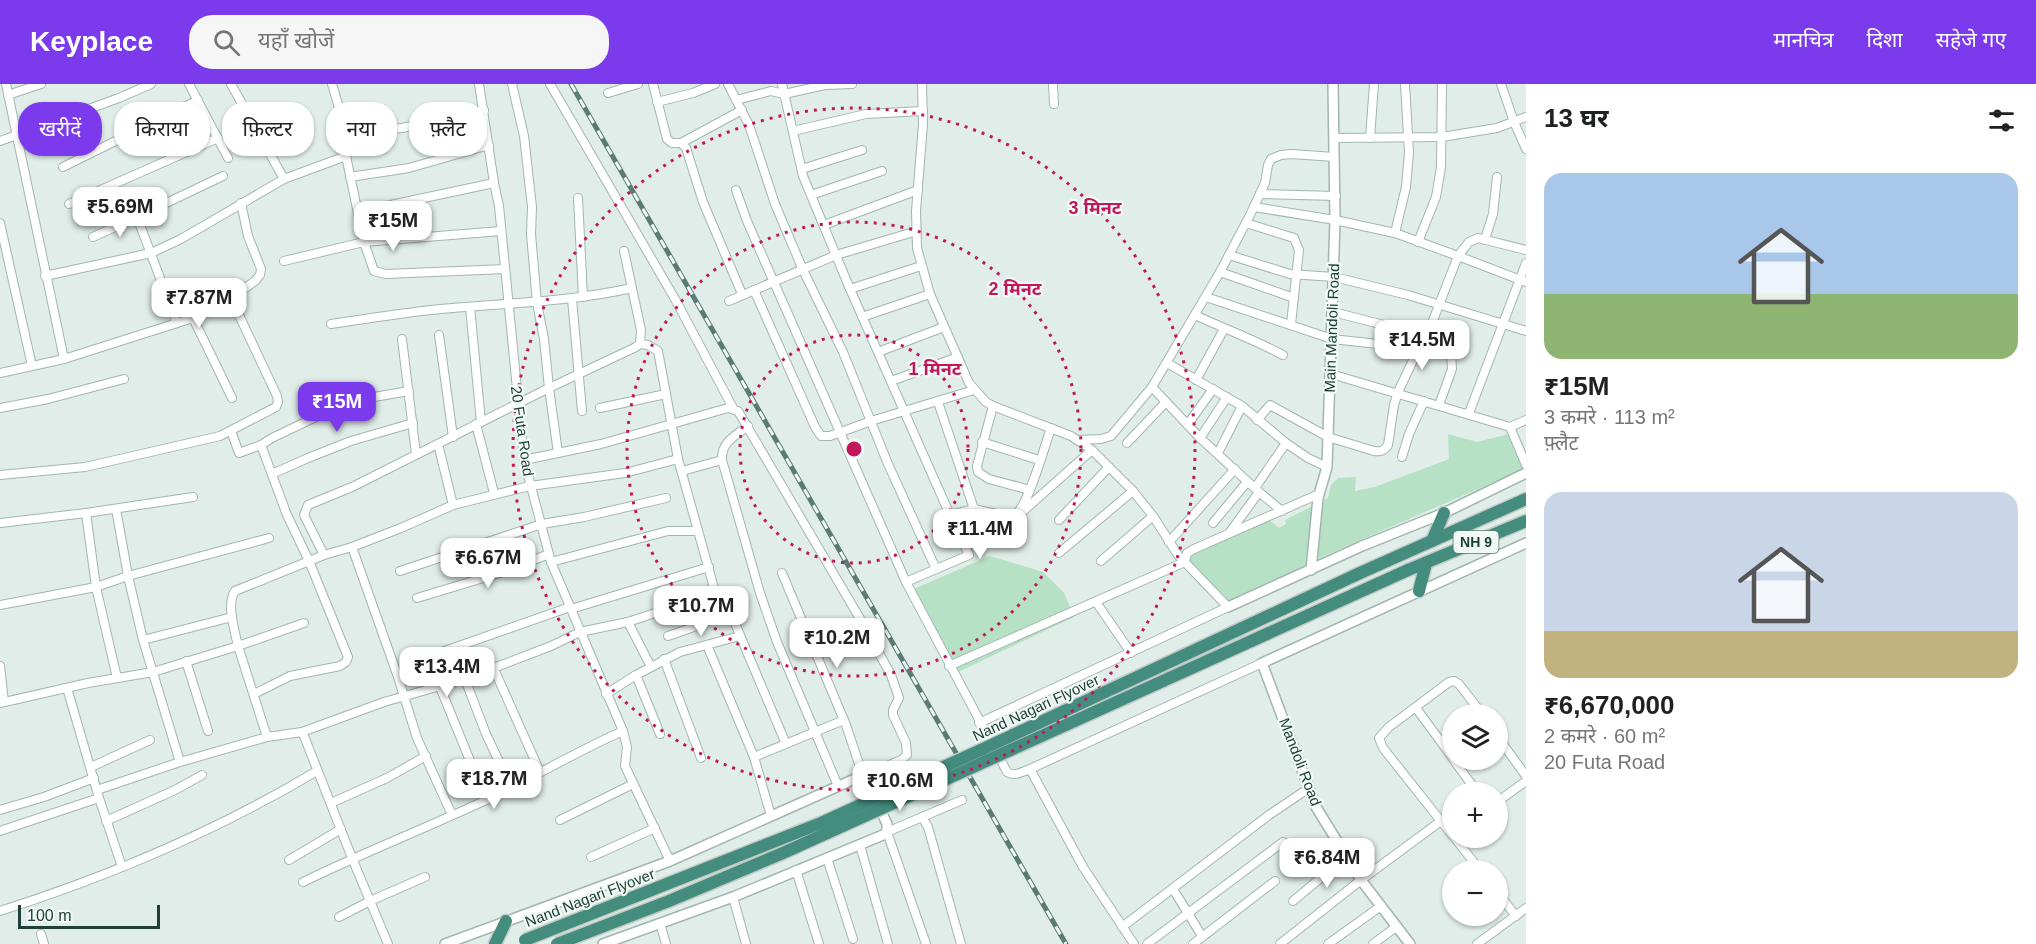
<!DOCTYPE html>
<html lang="hi">
<meta charset="utf-8">
<style>
body{margin:0;font-family:Helvetica,"Noto Sans Devanagari",sans-serif;background:#f6f6f6;color:#202124;height:100vh;display:flex;flex-direction:column;font-size:22px;white-space:nowrap}
*{box-sizing:border-box;margin:0}
p{font-size:20px;color:#757577}
.icon{flex:none;width:33px;height:33px;fill:none;stroke:currentColor;stroke-width:2;stroke-linecap:round;stroke-linejoin:round}
.map{position:relative;flex:1;overflow:hidden}
.drawer{display:flex;flex-direction:column;background:#fff;width:510px}
.drawer>*{flex:none}
.top-card{position:absolute;left:18px;top:18px;width:570px;height:54px;display:flex;gap:12px}
.controls{position:absolute;left:1442px;top:620px;display:grid;gap:12px}
.controls a{display:grid;place-items:center;width:66px;height:66px;border-radius:50%;background:#fff;box-shadow:0 2px 4px #0004;font-size:30px}
.scale{position:absolute;left:18px;bottom:15px;width:142px;box-sizing:border-box;padding-left:6px;border:3px solid #1f4038;border-top:0;font-size:16px;line-height:21px;white-space:nowrap;color:#1f4038;-webkit-text-stroke:4px #f1f9f5;paint-order:stroke}
.price{position:absolute;translate:-50% -51px;padding:0 14px;border-radius:12px;background:#fff;color:#222;font-size:20px;line-height:39px;filter:drop-shadow(0 2px 3px #0008)}
.price::after{content:'';position:absolute;left:50%;top:36px;width:18px;height:14px;margin-left:-9px;background:inherit;clip-path:polygon(0 0,100% 0,50% 100%)}
.price.selected{background:#7c3aed;color:#fff}
ul{padding:0;list-style:none}
li{display:grid;align-content:center;gap:12px;height:318px;padding:0 18px}
li span{display:grid;place-items:center;height:186px;border-radius:18px;color:#555}
li>.icon{margin-inline-start:auto}
span .icon{width:108px;height:108px;fill:#fffc;stroke-width:1}
li b{font-size:26px}
h2{display:flex;justify-content:space-between;align-items:center;height:72px;padding:0 18px;font-size:26px}
.chip{padding:0 21px;border-radius:24px;background:#fff;box-shadow:0 2px 4px #0004;font-size:21px;line-height:54px}
.chip.selected{background:#7c3aed;color:#fff}
header{display:flex;align-items:center;gap:36px;box-sizing:border-box;height:84px;padding:0 30px;background:#7c3aed;color:#fff}
header strong{font-size:28px}
nav{display:flex;gap:33px;margin-inline-start:auto;font-size:21px}
.search{width:420px;height:54px;background:#f6f6f6;display:flex;align-items:center;gap:15px;box-sizing:border-box;padding:0 21px;border-radius:24px;color:#757577;font-size:22px}
main{display:flex;flex:1;min-height:0}
.map>svg:first-child{display:block}
.green{fill:#b6e1c4}
.lines{fill:none;stroke-linecap:round;stroke-linejoin:round}
.minor-casing{stroke:#a2b6b0;stroke-width:10}
.tertiary-casing{stroke:#a2b6b0;stroke-width:12}
.trunk-casing{stroke:#c0cac7;stroke-width:15}
.minor{stroke:#fff;stroke-width:8}
.tertiary{stroke:#fff;stroke-width:9}
.trunk{stroke:#438c7e;stroke-width:12}
.rail-casing{stroke:#597b74;stroke-width:5}
.rail{stroke:#f1f9f5;stroke-width:3;stroke-dasharray:9;stroke-linecap:butt}
.trunk-bridge-casing{stroke:#c0cac7;stroke-width:15;stroke-linecap:butt}
.trunk-bridge{stroke:#438c7e;stroke-width:12}
.ring{fill:none;stroke:#c2185b;stroke-width:3;stroke-dasharray:3 6}
.labels{text-anchor:middle;stroke-width:4.5;stroke-linejoin:round;paint-order:stroke}
.shield{fill:#f1f9f5;stroke:#5e7871;stroke-width:1.5}
.shield-label{font-size:14px;font-weight:bold;fill:#1f4038}
.street-label{font-size:15px;fill:#1f4038;stroke:#f1f9f5}
.centre{fill:#c2185b;stroke:#f1f9f5;stroke-width:3}
.ring-label{font-size:18px;text-anchor:middle;font-weight:bold;fill:#c2185b;stroke:#f1f9f5;stroke-width:4.5;stroke-linejoin:round;paint-order:stroke}
</style>
<header>
<strong>Keyplace</strong>
<div class="search"><svg class="icon" aria-label="search" viewBox="0 0 24 24"><circle cx="10" cy="10" r="6"/><path d="M15 15l6 6"/></svg>यहाँ खोजें</div>
<nav><a>मानचित्र</a><a>दिशा</a><a>सहेजे गए</a></nav>
</header>
<main>
<div class="map">
<svg width="1526" height="860" viewBox="0 0 1526 860">
<rect width="100%" height="100%" fill="#e0ede8"/>
<!-- green -->
<g class="green">
<path d="M 1448,350 L 1477,358 L 1509,350 L 1524,385 L 1319,474 L 1228,520 L 1187,478 L 1190,469 L 1268,437 L 1272,438 L 1279,444 L 1286,440 L 1285,436 L 1328,414 L 1331,401 L 1338,394 L 1356,393 L 1355,407 L 1375,403 L 1449,375 Z"/>
<path d="M 990,472 L 1043,488 L 1064,509 L 1074,533 L 952,591 L 907,508 Z"/>
</g>
<g class="lines">
<defs>
<g id="minor">
<path d="M 6,0 L 64,275"/>
<path d="M 189,0 L 228,74"/>
<path d="M 231,0 L 284,95"/>
<path d="M 332,0 L 340,27 L 346,72 L 364,158 L 374,187 L 386,190 L 505,185"/>
<path d="M 479,0 L 494,99 L 499,122 L 524,376 L 551,478 L 623,647 L 627,663 L 625,682 L 670,777"/>
<path d="M 512,0 L 524,52 L 532,123 L 531,150 L 537,219 L 544,255 L 549,304 L 558,369"/>
<path d="M 550,0 L 675,215 L 733,324"/>
<path d="M 653,0 L 667,55 L 672,59 L 681,59 L 686,64 L 703,118 L 742,210"/>
<path d="M 728,0 L 749,41 L 775,120 L 803,186 L 843,268 L 888,380 L 936,485"/>
<path d="M 782,0 L 803,92 L 850,205 L 950,431"/>
<path d="M 922,0 L 923,40 L 916,127 L 917,164 L 930,210 L 969,299 L 986,318 L 993,322 L 1071,352 L 1092,366 L 1133,407 L 1153,432 L 1178,471 L 1228,523 L 979,639"/>
<path d="M 1053,0 L 1054,20"/>
<path d="M 1501,0 L 1514,38 L 1526,65"/>
<path d="M 608,9 L 638,0"/>
<path d="M 8,11 L 41,0"/>
<path d="M 736,16 L 771,7 L 784,10 L 825,1 L 852,0"/>
<path d="M 657,18 L 693,9 L 715,0"/>
<path d="M 793,47 L 866,30 L 923,27"/>
<path d="M 342,50 L 402,44 L 484,26"/>
<path d="M 1334,54 L 1442,53 L 1497,44 L 1526,33"/>
<path d="M 1370,54 L 1374,0"/>
<path d="M 0,57 L 119,14 L 151,0"/>
<path d="M 681,59 L 742,26"/>
<path d="M 63,83 L 198,16"/>
<path d="M 802,85 L 862,66"/>
<path d="M 350,93 L 409,84 L 489,61"/>
<path d="M 736,106 L 747,137 L 906,498 L 969,471 L 950,431 L 974,425 L 1006,432 C 1011,433 1011,434 1015,431 C 1028,423 1045,361 1051,344"/>
<path d="M 1260,110 L 1336,112"/>
<path d="M 811,111 L 882,87"/>
<path d="M 578,114 L 583,213"/>
<path d="M 69,120 L 218,54"/>
<path d="M 1254,123 L 1335,136 L 1395,149 L 1458,172 L 1469,158 L 1478,154 L 1526,166"/>
<path d="M 358,128 L 494,99"/>
<path d="M 0,139 L 32,282"/>
<path d="M 1246,139 L 1294,154 L 1299,166 L 1291,240"/>
<path d="M 824,141 L 918,106"/>
<path d="M 1395,149 L 1406,103 L 1409,68 L 1405,0"/>
<path d="M 93,153 L 137,133"/>
<path d="M 1485,155 L 1493,130 L 1497,93"/>
<path d="M 1418,158 L 1436,113 L 1441,83 L 1442,0"/>
<path d="M 1229,171 L 1290,190 L 1334,193 L 1408,211 L 1526,247"/>
<path d="M 284,177 L 364,158 L 501,147"/>
<path d="M 1220,188 L 1294,214"/>
<path d="M 45,192 L 151,169 L 181,155 L 284,95 L 346,72"/>
<path d="M 850,205 L 921,182"/>
<path d="M 754,206 L 815,343 L 821,352 L 830,352 L 871,337 L 974,306"/>
<path d="M 1206,213 L 1332,255 L 1378,260 L 1415,272"/>
<path d="M 572,215 L 582,327"/>
<path d="M 729,217 L 836,171 L 917,147"/>
<path d="M 470,223 L 481,338"/>
<path d="M 1333,228 L 1427,252 L 1451,267 L 1452,285 L 1439,321"/>
<path d="M 1195,231 C 1225,245 1255,256 1283,271"/>
<path d="M 862,233 L 930,210"/>
<path d="M 193,234 L 232,314"/>
<path d="M 177,239 L 137,133 L 223,92"/>
<path d="M 331,240 C 364,235 397,230 431,226 C 498,219 565,219 632,204"/>
<path d="M 439,251 L 453,353"/>
<path d="M 402,255 L 416,370"/>
<path d="M 640,260 L 648,261 L 658,267 L 678,375 L 714,504 L 721,523 L 734,537 L 786,660"/>
<path d="M 878,268 L 944,243"/>
<path d="M 1167,279 L 1242,322 L 1286,359 L 1308,374 L 1327,383"/>
<path d="M 0,289 L 64,275 L 193,234 L 231,214 L 255,197 L 260,191 L 261,185 L 248,152 L 241,119"/>
<path d="M 1331,290 L 1510,343 L 1526,336"/>
<path d="M 1196,296 L 1224,245"/>
<path d="M 891,297 L 958,273"/>
<path d="M 1152,303 L 1200,354 L 1259,408 L 1282,427"/>
<path d="M 938,318 L 974,425"/>
<path d="M 993,322 L 977,382 L 978,388 L 989,395 L 1030,406"/>
<path d="M 0,324 L 48,315 L 124,295"/>
<path d="M 600,324 L 666,310"/>
<path d="M 1469,329 L 1526,179"/>
<path d="M 1257,336 L 1270,321 L 1328,353 L 1374,367 C 1381,368 1384,367 1388,361 L 1394,321 L 1398,308 L 1415,272 L 1427,252 L 1458,172 L 1526,198"/>
<path d="M 476,340 L 494,409"/>
<path d="M 1188,340 L 1213,305"/>
<path d="M 748,342 C 735,352 721,358 722,376 L 760,509 L 777,558 L 838,702"/>
<path d="M 1510,343 L 1526,381"/>
<path d="M 231,347 L 239,369 L 261,361 L 272,354 L 322,330 L 368,314 L 409,307"/>
<path d="M 1200,354 L 1227,313"/>
<path d="M 1079,356 L 1101,355 L 1111,352 L 1152,303 L 1220,188 L 1250,131 L 1265,99 L 1268,81 L 1271,75 L 1281,71 L 1292,70 L 1334,73"/>
<path d="M 982,358 L 1039,376"/>
<path d="M 1127,359 L 1166,318"/>
<path d="M 438,360 L 453,421"/>
<path d="M 1218,369 L 1242,322"/>
<path d="M 1402,373 L 1409,350 L 1424,317"/>
<path d="M 524,376 L 601,360 L 728,324 L 738,327 L 859,533 L 891,591 L 899,614 L 893,626 L 893,631 L 906,659 L 907,671 L 901,676 L 863,692 L 846,641 L 782,489"/>
<path d="M 682,387 L 722,376"/>
<path d="M 272,390 L 308,374 L 351,357 L 413,339"/>
<path d="M 0,391 L 85,383 L 220,352 L 276,323 L 278,318 L 277,312 L 231,214"/>
<path d="M 1255,404 L 1286,359"/>
<path d="M 116,425 L 128,492 L 143,556 L 180,678"/>
<path d="M 86,429 L 96,503 L 117,594"/>
<path d="M 1021,429 L 1092,366"/>
<path d="M 1059,436 L 1108,384"/>
<path d="M 0,439 L 86,429 L 193,413"/>
<path d="M 1213,439 L 1247,398"/>
<path d="M 1230,448 L 1259,408"/>
<path d="M 1169,458 L 1235,385"/>
<path d="M 352,463 L 398,593 L 417,654 L 452,731"/>
<path d="M 1059,469 L 1133,407"/>
<path d="M 324,471 L 304,431 L 308,421 L 352,403 L 549,304 L 634,264 L 640,260 L 641,246 L 624,167"/>
<path d="M 1101,477 L 1153,432"/>
<path d="M 551,478 L 668,447 L 698,447"/>
<path d="M 1185,478 L 1187,469 L 1194,465 L 1319,410"/>
<path d="M 400,487 L 542,440 L 584,433 L 666,414"/>
<path d="M 906,498 L 1007,688 C 1014,693 1022,688 1030,685 L 1262,579"/>
<path d="M 417,514 L 503,488 L 549,470"/>
<path d="M 1096,518 L 1131,569"/>
<path d="M 0,521 L 96,503 L 128,492 L 269,454"/>
<path d="M 571,525 L 709,483"/>
<path d="M 628,538 L 651,583"/>
<path d="M 304,539 L 238,562 C 235,548 226,519 235,507 L 324,471 L 352,463 L 401,444 L 453,421 L 530,402 L 625,389 L 678,375"/>
<path d="M 668,552 L 691,544 L 724,529"/>
<path d="M 143,556 L 232,533"/>
<path d="M 707,561 L 754,673 L 771,732"/>
<path d="M 439,569 L 570,523"/>
<path d="M 664,575 L 701,674"/>
<path d="M 186,577 L 208,647"/>
<path d="M 0,582 L 4,618"/>
<path d="M 949,582 L 1185,478"/>
<path d="M 494,585 L 540,688"/>
<path d="M 636,591 L 660,650"/>
<path d="M 465,595 L 486,650 L 511,703"/>
<path d="M 440,603 L 486,716"/>
<path d="M 67,604 L 99,714 L 122,783"/>
<path d="M 254,610 L 290,592 L 340,582 L 346,578 L 348,573 L 309,477 L 287,431 L 261,361"/>
<path d="M 606,610 L 636,591 L 680,568 L 740,552"/>
<path d="M 0,619 L 88,599 L 153,588 L 238,562 L 267,653 L 302,648 L 304,652 L 352,774 L 388,860"/>
<path d="M 1416,624 L 1452,673"/>
<path d="M 302,648 L 384,618 L 465,595 L 551,562 L 580,548 L 628,538 L 655,529 L 714,504"/>
<path d="M 1497,652 L 1526,692"/>
<path d="M 754,673 L 844,636"/>
<path d="M 1453,675 L 1477,708"/>
<path d="M 91,683 L 150,656"/>
<path d="M 1030,685 L 1083,783 L 1134,860"/>
<path d="M 97,706 L 180,678 L 267,653"/>
<path d="M 1497,718 L 1526,697"/>
<path d="M 331,719 L 387,694 L 426,672"/>
<path d="M 0,726 L 44,713 L 94,694"/>
<path d="M 922,733 L 928,743 L 961,860"/>
<path d="M 560,736 L 633,700"/>
<path d="M 106,737 L 175,706 L 202,691"/>
<path d="M 0,747 L 99,714"/>
<path d="M 1452,751 L 1383,664 L 1379,654 L 1389,643 L 1449,598 L 1454,597 L 1459,600 L 1482,630"/>
<path d="M 1454,753 L 1480,786"/>
<path d="M 860,761 L 888,860"/>
<path d="M 591,773 L 655,744"/>
<path d="M 827,774 L 853,855"/>
<path d="M 289,776 L 341,745"/>
<path d="M 796,786 L 819,860"/>
<path d="M 303,798 C 362,769 424,745 484,717 C 531,695 575,668 623,647"/>
<path d="M 1173,805 L 1202,852"/>
<path d="M 1497,808 L 1516,832"/>
<path d="M 733,813 L 746,860"/>
<path d="M 1293,817 L 1346,773"/>
<path d="M 0,827 C 110,792 218,746 317,687"/>
<path d="M 339,833 L 370,817 L 425,793"/>
<path d="M 660,839 L 666,860"/>
<path d="M 1122,843 L 1269,731 L 1309,704"/>
<path d="M 41,850 L 44,860"/>
<path d="M 926,860 L 887,748 L 962,716"/>
<path d="M 1147,860 L 1283,758"/>
<path d="M 1193,860 L 1275,797"/>
<path d="M 1280,860 L 1361,796 L 1441,737"/>
<path d="M 1328,860 L 1381,822"/>
<path d="M 1373,860 L 1396,843"/>
<path d="M 1477,860 L 1526,824"/>
</g>
<g id="tertiary">
<path d="M 1311,486 L 1318,414 L 1327,383 L 1335,136 L 1333,0"/>
<path d="M 1228,523 L 1362,462 L 1444,429 L 1526,389"/>
<path d="M 445,860 L 670,777 L 859,693 L 863,692 L 867,696 L 887,740 L 887,748 L 883,751 L 733,813 L 603,860"/>
<path d="M 1410,860 L 1361,796 L 1316,723 L 1262,579 L 1526,459"/>
</g>
<g id="trunk">
<path d="M 1432,457 L 1444,429"/>
<path d="M 1408,486 L 1526,437"/>
<path d="M 1360,489 L 1526,415"/>
<path d="M 1419,507 L 1426,479"/>
<path d="M 495,860 L 506,837"/>
</g>
</defs>
<!-- minor casing -->
<use href="#minor" class="minor-casing"/>
<!-- tertiary casing -->
<use href="#tertiary" class="tertiary-casing"/>
<!-- trunk casing -->
<use href="#trunk" class="trunk-casing"/>
<!-- minor -->
<use href="#minor" class="minor"/>
<!-- tertiary -->
<use href="#tertiary" class="tertiary"/>
<!-- trunk -->
<use href="#trunk" class="trunk"/>
<defs>
<path id="rail" d="M 571,0 L 1066,860"/>
</defs>
<!-- rail casing -->
<use href="#rail" class="rail-casing"/>
<!-- rail -->
<use href="#rail" class="rail"/>
<defs>
<g id="trunk-bridge">
<path d="M 525,856 L 821,739 L 983,665 L 1360,489"/>
<path d="M 557,860 L 669,817 L 783,769 L 1408,486"/>
</g>
</defs>
<!-- trunk-bridge casing -->
<use href="#trunk-bridge" class="trunk-bridge-casing"/>
<!-- trunk-bridge -->
<use href="#trunk-bridge" class="trunk-bridge"/>
</g>
<!-- distance rings -->
<g class="ring">
<circle cx="854" cy="365" r="114"/>
<circle cx="854" cy="365" r="227"/>
<circle cx="854" cy="365" r="341"/>
</g>
<g class="labels">
<!-- shield labels -->
<rect class="shield" x="1453.5" y="447" width="45" height="22" rx="4.5"/>
<g class="shield-label">
<text x="1476" y="463">NH 9</text>
</g>
<!-- street labels -->
<g class="street-label">
<text transform="translate(1332 244) rotate(-88)" y="5">Main Mandoli Road</text>
<text transform="translate(522 347) rotate(82)" y="5">20 Futa Road</text>
<text transform="translate(1036 624) rotate(-25)" y="5">Nand Nagari Flyover</text>
<text transform="translate(1300 678) rotate(69)" y="5">Mandoli Road</text>
<text transform="translate(590 814) rotate(-21)" y="5">Nand Nagari Flyover</text>
</g>
</g>
<circle cx="854" cy="365" r="9" class="centre"/>
<g class="ring-label">
<text x="1095" y="130">3 मिनट</text>
<text x="1015" y="211">2 मिनट</text>
<text x="935" y="291">1 मिनट</text>
</g>
</svg>
<div class="controls">
<a><svg class="icon" aria-label="layers" viewBox="0 0 24 24"><path d="M12 4l9 5-9 5-9-5zM3 14l9 5 9-5"/></svg></a>
<a>+</a>
<a>−</a>
</div>
<div class="scale">100 m</div>
<b class="price" style="left:120px;top:154px">₹5.69M</b>
<b class="price" style="left:393px;top:168px">₹15M</b>
<b class="price" style="left:199px;top:245px">₹7.87M</b>
<b class="price" style="left:1422px;top:287px">₹14.5M</b>
<b class="price selected" style="left:337px;top:349px">₹15M</b>
<b class="price" style="left:980px;top:476px">₹11.4M</b>
<b class="price" style="left:488px;top:505px">₹6.67M</b>
<b class="price" style="left:701px;top:553px">₹10.7M</b>
<b class="price" style="left:837px;top:585px">₹10.2M</b>
<b class="price" style="left:447px;top:614px">₹13.4M</b>
<b class="price" style="left:494px;top:726px">₹18.7M</b>
<b class="price" style="left:900px;top:728px">₹10.6M</b>
<b class="price" style="left:1327px;top:805px">₹6.84M</b>
<div class="top-card">
<a class="chip selected">खरीदें</a>
<a class="chip">किराया</a>
<a class="chip">फ़िल्टर</a>
<a class="chip">नया</a>
<a class="chip">फ़्लैट</a>
</div>
</div>
<section class="drawer">
<h2>13 घर<svg class="icon" aria-label="filters" viewBox="0 0 24 24"><path d="M4 7h16M4 17h16"/><circle cx="9" cy="7" r="2"/><circle cx="15" cy="17" r="2"/></svg></h2>
<ul>
<li><span style="background:linear-gradient(#a9c7e8 65%,#8fb573 0)"><svg class="icon" aria-label="home" viewBox="0 0 24 24"><path d="M3 11l9-7 9 7M6 9v11h12V9"/></svg></span><div><b>₹15M</b><p>3 कमरे · 113 m²</p><p>फ़्लैट</p></div></li>
<li><span style="background:linear-gradient(#c9d6e8 75%,#c2b280 0)"><svg class="icon" aria-label="home" viewBox="0 0 24 24"><path d="M3 11l9-7 9 7M6 9v11h12V9"/></svg></span><div><b>₹6,670,000</b><p>2 कमरे · 60 m²</p><p>20 Futa Road</p></div></li>
</ul>
</section>
</main>
